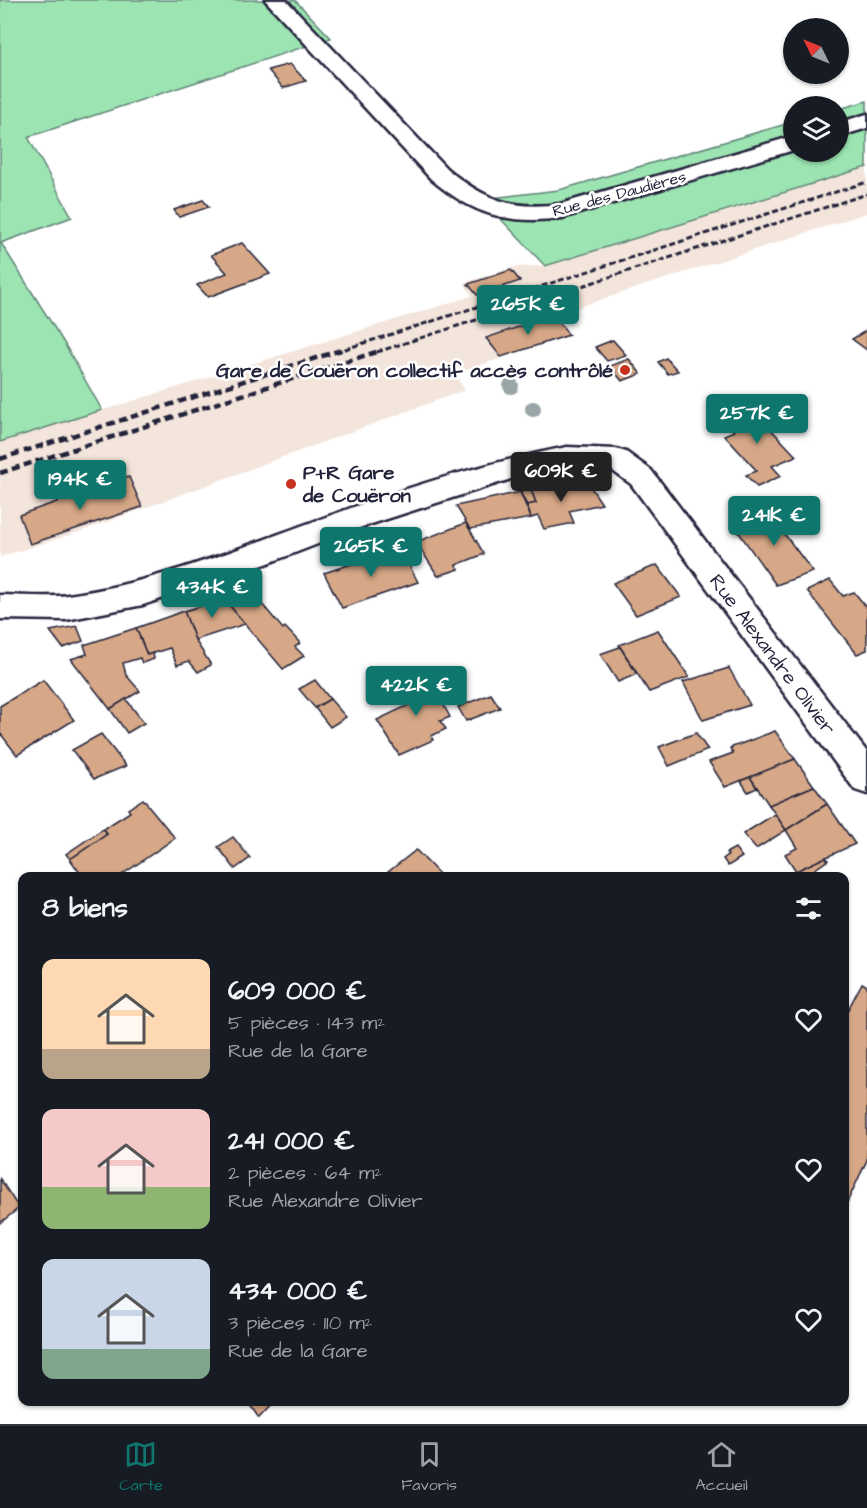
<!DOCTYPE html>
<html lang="fr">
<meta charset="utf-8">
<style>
body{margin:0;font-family:"Architects Daughter",sans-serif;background:#20242c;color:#f1f3f6;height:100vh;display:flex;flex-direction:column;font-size:22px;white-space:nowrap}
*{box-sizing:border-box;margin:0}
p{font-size:20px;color:#9ea1a6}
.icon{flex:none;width:33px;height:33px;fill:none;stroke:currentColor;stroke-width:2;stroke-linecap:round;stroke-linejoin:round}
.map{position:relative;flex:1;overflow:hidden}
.drawer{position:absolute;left:18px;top:872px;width:831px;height:534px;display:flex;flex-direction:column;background:#171b24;border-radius:12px;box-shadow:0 2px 4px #0004}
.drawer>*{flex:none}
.needle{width:39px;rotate:313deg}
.fabs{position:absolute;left:783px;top:18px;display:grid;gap:12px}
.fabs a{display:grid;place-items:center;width:66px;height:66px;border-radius:50%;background:#171b24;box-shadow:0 2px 4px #0004;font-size:30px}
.price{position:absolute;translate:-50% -51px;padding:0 14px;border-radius:6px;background:#0f766e;color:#fff;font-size:20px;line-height:39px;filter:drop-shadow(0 2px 3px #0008)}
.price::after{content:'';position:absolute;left:50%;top:36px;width:18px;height:14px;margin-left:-9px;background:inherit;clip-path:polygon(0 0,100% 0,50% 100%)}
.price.current{background:#222;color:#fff}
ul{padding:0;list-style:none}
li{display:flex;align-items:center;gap:18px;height:150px;padding:0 24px}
li span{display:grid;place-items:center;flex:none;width:168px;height:120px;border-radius:12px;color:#555}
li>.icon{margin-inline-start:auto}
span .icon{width:72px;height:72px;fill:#fffc;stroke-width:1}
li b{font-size:26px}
h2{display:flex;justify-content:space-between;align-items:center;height:72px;padding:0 24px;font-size:26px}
.tabs{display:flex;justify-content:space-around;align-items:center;height:84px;border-top:2px solid #363941;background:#171b24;font-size:16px;color:#9ea1a6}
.tabs a{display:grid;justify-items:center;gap:3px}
.tabs .current{color:#0f766e}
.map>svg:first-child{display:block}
.built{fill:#f3e5db}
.green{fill:#9ce4b2;stroke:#5f8376;stroke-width:1.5}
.building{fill:#d6a887;stroke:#22223b;stroke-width:1.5}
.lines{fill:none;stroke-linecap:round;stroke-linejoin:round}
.minor-casing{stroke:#22223b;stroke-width:5}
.minor{fill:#fff;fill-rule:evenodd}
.rail-far1{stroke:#22223b;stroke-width:3;stroke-dasharray:6 3;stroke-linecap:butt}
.rail{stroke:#22223b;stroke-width:4.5;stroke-dasharray:8 4.5;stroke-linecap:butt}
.tree{fill:#9aa5a7}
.poi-dot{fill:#c8321e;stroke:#fff;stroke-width:2}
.labels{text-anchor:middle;stroke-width:5;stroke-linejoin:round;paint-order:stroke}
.far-street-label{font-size:16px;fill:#22223b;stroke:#fff}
.poi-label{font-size:20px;font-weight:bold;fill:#22223b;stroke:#fff;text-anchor:end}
.street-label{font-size:20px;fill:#22223b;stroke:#fff}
</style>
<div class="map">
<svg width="867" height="1424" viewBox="0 0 867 1424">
<rect width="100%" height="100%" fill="#fff"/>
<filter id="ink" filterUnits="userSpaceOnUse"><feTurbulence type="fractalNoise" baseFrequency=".0167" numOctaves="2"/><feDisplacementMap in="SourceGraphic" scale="12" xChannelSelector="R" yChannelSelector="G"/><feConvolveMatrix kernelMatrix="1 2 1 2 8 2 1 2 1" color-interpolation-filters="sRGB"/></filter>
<g filter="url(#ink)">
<!-- built -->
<path class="built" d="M 867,167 L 867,213 L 554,315 L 569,335 L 454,374 L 465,390 L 85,530 L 0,557 L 0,442 L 472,296 L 464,283 L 514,267 L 545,266 Z"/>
<!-- green -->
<g class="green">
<path d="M 0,0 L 295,0 L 331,38 L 28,137 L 72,217 L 1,243 L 64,343 L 102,410 L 0,442 Z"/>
<path d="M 867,101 L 867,167 L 545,266 L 482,199 L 559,190 L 793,122 L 794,152 L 838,152 L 839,109 Z"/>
</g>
<!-- building -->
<g class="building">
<path d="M 290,64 L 306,81 L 283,88 L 268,70 Z"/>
<path d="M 203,200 L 209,207 L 179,217 L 174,210 Z"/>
<path d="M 242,243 L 270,274 L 208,297 L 197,285 L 227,273 L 211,255 Z"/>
<path d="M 511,270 L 520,281 L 477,295 L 468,284 Z"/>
<path d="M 554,315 L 569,335 L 501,357 L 486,338 Z"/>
<path d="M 867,330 L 867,350 L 852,339 Z"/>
<path d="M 613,340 L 626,355 L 607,361 L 595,347 Z"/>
<path d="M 666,358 L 678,371 L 668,374 L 658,362 Z"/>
<path d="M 629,359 L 641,374 L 622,381 L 610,366 Z"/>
<path d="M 749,406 L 796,456 L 772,466 L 781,476 L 757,487 L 746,475 L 757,471 L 724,435 L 734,431 L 723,418 Z"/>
<path d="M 129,477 L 142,507 L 30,544 L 19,515 Z"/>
<path d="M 586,480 L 602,504 L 569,511 L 574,523 L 544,529 L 538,516 L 531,518 L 527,505 L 536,503 L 531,490 Z"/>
<path d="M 531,490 L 536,503 L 527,505 L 520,492 Z"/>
<path d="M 520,492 L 531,518 L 470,529 L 456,506 Z"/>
<path d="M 774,504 L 788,524 L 779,527 L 813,572 L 776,585 L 737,530 Z"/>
<path d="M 466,523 L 484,554 L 456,565 L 459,569 L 438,576 L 416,542 Z"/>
<path d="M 400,548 L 418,582 L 342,608 L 324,573 Z"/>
<path d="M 657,565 L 681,597 L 636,615 L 613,583 Z"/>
<path d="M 830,580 L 843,596 L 854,592 L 867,608 L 867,650 L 857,654 L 807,591 Z"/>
<path d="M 251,591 L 283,629 L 285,627 L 300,643 L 295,647 L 304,656 L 283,669 L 228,604 Z"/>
<path d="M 224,599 L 245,624 L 195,640 L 184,611 Z"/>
<path d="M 184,611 L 195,640 L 211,665 L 198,672 L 189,661 L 177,665 L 170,648 L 147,655 L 136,628 Z"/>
<path d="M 77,626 L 83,641 L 63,648 L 50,631 Z"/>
<path d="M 136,628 L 147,655 L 153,653 L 154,659 L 142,663 L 140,658 L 123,663 L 126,675 L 140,691 L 110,709 L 71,659 L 87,654 L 84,645 Z"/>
<path d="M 658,630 L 689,677 L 649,692 L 619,645 Z"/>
<path d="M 620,647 L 637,674 L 618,682 L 600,654 Z"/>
<path d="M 729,668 L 750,705 L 703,720 L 683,682 Z"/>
<path d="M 428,676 L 450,717 L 440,721 L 446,729 L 431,736 L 433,740 L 399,755 L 377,720 L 411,704 L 400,686 Z"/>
<path d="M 43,680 L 74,720 L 17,755 L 0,733 L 0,706 Z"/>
<path d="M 315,680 L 330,699 L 315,708 L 299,689 Z"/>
<path d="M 491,694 L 500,708 L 466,721 L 458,707 Z"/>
<path d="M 126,699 L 144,723 L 127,733 L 110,709 Z"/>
<path d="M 330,699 L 346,717 L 330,727 L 315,708 Z"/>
<path d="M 775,731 L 795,759 L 725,787 L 709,762 L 733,753 L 730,748 Z"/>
<path d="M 696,733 L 708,750 L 669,766 L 659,747 Z"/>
<path d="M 101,734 L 126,766 L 94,779 L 72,750 Z"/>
<path d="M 795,759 L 814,786 L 769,805 L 750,777 Z"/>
<path d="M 750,777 L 757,788 L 748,792 L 741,781 Z"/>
<path d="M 814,786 L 827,804 L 786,830 L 769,805 Z"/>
<path d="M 143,799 L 175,838 L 120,876 L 82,876 L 70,859 L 107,834 L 103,829 L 130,812 L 128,809 Z"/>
<path d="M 827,804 L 855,844 L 796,871 L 785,854 L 797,848 L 786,830 Z"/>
<path d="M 775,814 L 786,830 L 756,849 L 743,834 Z"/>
<path d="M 103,829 L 107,834 L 70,859 L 66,854 Z"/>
<path d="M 233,837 L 250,858 L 235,869 L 218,847 Z"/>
<path d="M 735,848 L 742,857 L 728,866 L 723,859 L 728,855 L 726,853 Z"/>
<path d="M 416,850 L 441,876 L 383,876 Z"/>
<path d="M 826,857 L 828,860 L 805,876 L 799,876 L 796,871 Z"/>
<path d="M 862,983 L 867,986 L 867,1160 L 844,1209 L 844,1017 Z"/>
<path d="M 0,1179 L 19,1208 L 0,1223 Z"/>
<path d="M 247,1401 L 275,1401 L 259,1418 Z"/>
</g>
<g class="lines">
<defs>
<g id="minor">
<path d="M 265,0 L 286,0 L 447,169 C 485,200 511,210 560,204 L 794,136 L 794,150 L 562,218 C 508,225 472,214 431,179 Z"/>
<path d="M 867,114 L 867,128 L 838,137 L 838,123 Z"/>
<path d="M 567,447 L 616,449 L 626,452 L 651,470 L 867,752 L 867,794 L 855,790 L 631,484 L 610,469 L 567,467 L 511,479 L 362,527 L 266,564 L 143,605 L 66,620 L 0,619 L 0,595 C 22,595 46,598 68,595 C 163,582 251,543 340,512 C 414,485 490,462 567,447 Z"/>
</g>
</defs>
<!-- minor casing -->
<use href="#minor" class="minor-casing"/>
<!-- minor -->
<use href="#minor" class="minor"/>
<!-- rail-far1 -->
<g class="rail-far1">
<path d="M 336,352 L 867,182"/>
<path d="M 377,352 L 867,194"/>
</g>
<!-- rail -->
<g class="rail">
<path d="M 0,459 L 341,350"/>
<path d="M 0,473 L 382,350"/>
</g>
</g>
<!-- trees -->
<g class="tree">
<circle cx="511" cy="386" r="8"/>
<circle cx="533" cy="409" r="8"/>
</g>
</g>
<!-- markers -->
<g class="poi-dot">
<circle cx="625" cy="370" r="6"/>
<circle cx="291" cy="484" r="6"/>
</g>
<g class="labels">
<!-- far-street labels -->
<g class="far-street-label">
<text transform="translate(619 193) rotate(-15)" y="6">Rue des Daudières</text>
</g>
<!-- poi labels -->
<g class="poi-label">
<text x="613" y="377">Gare de Couëron collectif accès contrôlé</text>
<text x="303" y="479" text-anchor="start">P+R Gare<tspan x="303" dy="23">de Couëron</tspan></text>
</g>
<!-- street labels -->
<g class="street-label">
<text transform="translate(773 654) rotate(53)" y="7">Rue Alexandre Olivier</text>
</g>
</g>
</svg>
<div class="fabs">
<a><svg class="needle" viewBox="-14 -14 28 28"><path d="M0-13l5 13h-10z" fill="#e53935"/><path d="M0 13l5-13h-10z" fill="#9ea1a6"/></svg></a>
<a><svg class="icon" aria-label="layers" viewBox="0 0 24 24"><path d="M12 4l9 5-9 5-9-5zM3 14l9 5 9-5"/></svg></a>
</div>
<b class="price" style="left:528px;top:336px">265K €</b>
<b class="price" style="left:757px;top:445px">257K €</b>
<b class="price current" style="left:561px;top:503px">609K €</b>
<b class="price" style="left:80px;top:511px">194K €</b>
<b class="price" style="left:774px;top:547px">241K €</b>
<b class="price" style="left:371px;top:578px">265K €</b>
<b class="price" style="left:212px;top:619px">434K €</b>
<b class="price" style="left:416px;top:717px">422K €</b>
<section class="drawer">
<h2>8 biens<svg class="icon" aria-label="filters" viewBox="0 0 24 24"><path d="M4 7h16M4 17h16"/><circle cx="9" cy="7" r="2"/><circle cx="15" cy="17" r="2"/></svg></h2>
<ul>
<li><span style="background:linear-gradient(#ffd9b3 75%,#b9a48a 0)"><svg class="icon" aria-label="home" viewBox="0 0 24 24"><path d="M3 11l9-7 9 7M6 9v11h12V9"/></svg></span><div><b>609 000 €</b><p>5 pièces · 143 m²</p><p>Rue de la Gare</p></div><svg class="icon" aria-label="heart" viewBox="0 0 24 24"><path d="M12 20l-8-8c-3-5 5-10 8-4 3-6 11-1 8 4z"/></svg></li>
<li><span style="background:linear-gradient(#f6c9c9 65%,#8fb573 0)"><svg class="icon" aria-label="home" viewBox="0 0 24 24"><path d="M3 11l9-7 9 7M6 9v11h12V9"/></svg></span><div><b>241 000 €</b><p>2 pièces · 64 m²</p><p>Rue Alexandre Olivier</p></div><svg class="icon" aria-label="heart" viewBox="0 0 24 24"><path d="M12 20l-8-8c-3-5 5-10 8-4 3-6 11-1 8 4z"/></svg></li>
<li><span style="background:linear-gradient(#c9d6e8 75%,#7fa58c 0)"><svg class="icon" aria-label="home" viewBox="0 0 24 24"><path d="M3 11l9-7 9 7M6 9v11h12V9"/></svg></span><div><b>434 000 €</b><p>3 pièces · 110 m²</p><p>Rue de la Gare</p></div><svg class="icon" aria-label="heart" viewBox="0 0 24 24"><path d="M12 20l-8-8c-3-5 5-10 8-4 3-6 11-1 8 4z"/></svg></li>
</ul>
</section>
</div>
<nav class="tabs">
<a class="current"><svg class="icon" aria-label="map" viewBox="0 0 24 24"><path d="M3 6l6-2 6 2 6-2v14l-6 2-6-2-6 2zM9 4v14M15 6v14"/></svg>Carte</a>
<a><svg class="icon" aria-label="saved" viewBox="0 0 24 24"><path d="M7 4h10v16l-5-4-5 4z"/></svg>Favoris</a>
<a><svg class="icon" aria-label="home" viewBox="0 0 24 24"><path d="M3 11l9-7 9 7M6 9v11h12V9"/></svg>Accueil</a>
</nav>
